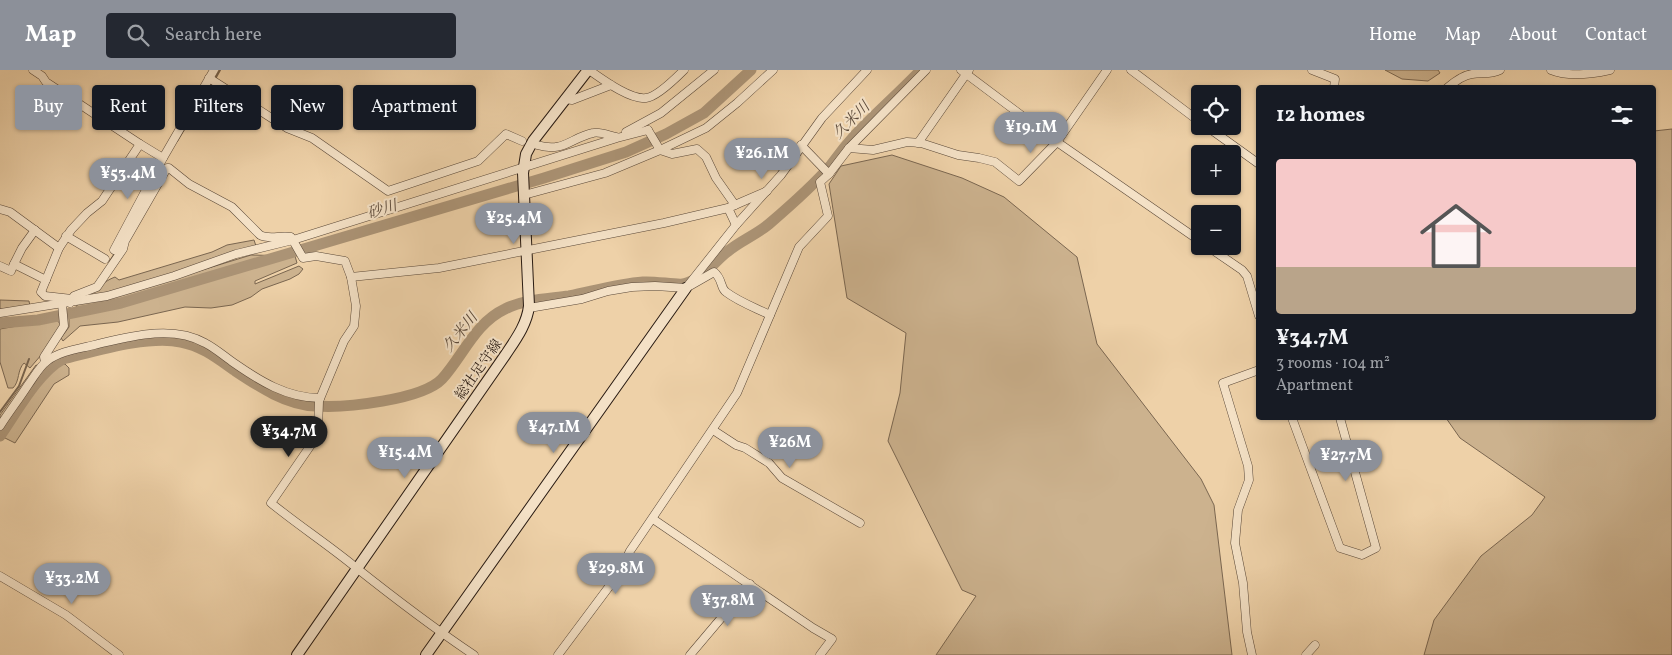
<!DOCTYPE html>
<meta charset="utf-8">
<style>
body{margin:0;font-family:Vollkorn,"Noto Serif JP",serif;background:#242831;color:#f1f3f6;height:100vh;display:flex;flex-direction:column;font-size:19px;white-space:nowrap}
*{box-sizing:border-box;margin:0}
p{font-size:16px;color:#9ea1a6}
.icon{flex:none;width:28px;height:28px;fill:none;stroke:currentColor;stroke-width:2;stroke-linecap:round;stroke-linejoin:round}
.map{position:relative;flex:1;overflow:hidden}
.details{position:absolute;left:1256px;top:15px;width:400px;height:335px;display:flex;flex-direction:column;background:#171b24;border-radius:5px;box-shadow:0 1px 4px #0004}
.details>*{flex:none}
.banner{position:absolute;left:15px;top:15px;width:475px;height:45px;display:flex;gap:10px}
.fabs{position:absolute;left:1191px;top:15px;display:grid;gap:10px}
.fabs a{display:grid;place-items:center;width:50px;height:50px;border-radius:5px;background:#171b24;box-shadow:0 1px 4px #0004;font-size:25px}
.price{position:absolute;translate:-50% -42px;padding:0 11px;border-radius:18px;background:#8c9099;color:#fff;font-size:16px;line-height:32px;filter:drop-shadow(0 1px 2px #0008)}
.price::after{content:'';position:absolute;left:50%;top:30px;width:15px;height:11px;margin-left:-8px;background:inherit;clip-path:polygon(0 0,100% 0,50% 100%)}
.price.selected{background:#222;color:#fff}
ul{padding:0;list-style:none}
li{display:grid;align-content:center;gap:10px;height:265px;padding:0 20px}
li span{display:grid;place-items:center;height:155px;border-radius:5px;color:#555}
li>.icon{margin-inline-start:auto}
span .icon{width:90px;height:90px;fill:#fffc;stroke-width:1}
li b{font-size:21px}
h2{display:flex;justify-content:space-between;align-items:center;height:60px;padding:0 20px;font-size:21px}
.pill{padding:0 18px;border-radius:5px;background:#171b24;box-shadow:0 1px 4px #0004;font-size:18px;line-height:45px}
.pill.selected{background:#8c9099;color:#fff}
header{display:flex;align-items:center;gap:30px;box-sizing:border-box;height:70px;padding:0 25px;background:#8c9099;color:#fff}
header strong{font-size:24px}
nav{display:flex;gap:28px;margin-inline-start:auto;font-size:18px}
.search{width:350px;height:45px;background:#242831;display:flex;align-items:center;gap:12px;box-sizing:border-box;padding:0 18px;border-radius:5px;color:#9ea1a6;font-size:19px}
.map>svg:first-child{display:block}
.green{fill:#ccb28e;stroke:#7a6650}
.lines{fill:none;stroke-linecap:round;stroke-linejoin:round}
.stream{stroke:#77634d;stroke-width:2}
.river{stroke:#ab9375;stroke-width:11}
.street-casing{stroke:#5a4838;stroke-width:9}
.secondary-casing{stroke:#281a12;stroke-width:12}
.street{stroke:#f4e1c6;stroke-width:8}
.secondary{stroke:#f4e1c6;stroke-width:10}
.labels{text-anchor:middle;stroke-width:4;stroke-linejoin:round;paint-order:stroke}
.street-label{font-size:14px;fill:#281a12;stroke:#f4e1c6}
.water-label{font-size:15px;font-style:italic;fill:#5c4a3a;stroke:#f4e1c6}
</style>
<header>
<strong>Map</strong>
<div class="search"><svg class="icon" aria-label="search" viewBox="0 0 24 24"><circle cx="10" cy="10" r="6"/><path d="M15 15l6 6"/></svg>Search here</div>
<nav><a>Home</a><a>Map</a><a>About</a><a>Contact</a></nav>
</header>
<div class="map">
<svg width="1672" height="585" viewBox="0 0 1672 585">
<rect width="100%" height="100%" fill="#eed1a8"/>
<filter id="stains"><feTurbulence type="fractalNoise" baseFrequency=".004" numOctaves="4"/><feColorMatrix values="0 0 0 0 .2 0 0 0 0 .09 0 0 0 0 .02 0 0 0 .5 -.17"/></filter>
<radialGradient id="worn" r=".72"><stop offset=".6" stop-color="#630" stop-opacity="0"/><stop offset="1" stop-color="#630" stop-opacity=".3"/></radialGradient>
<!-- green -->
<g class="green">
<path d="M 1385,0 L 1438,0 L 1440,3 L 1428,11 L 1402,9 Z"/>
<path d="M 1672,59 L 1672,585 L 1424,585 L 1434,550 L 1481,486 L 1532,445 L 1545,427 L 1460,368 L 1446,348 L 1654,348 L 1654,61 Z"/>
<path d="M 892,85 L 962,108 L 1004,127 L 1077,187 L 1097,274 L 1201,409 L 1214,435 L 1232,585 L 936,585 L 976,526 L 962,520 L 888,371 L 900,323 L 906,263 L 847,228 L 829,114 L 841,96 Z"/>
<path d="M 254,170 L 256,176 C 199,195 142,217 84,228 L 85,225 C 96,220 104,211 115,207 L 119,210 L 212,182 L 227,175 Z"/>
<path d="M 251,185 L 295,186 L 297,193 L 255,211 L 255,214 L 299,196 L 303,199 L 299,204 L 290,209 L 262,219 L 251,227 L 232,235 L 211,238 L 185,237 L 118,252 L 80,256 L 63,271 L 61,268 L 69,257 L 69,247 L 78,234 L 111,228 Z"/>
<path d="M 0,230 L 29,231 L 30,236 L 0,239 Z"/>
<path d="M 51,250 L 57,250 L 61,255 L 42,284 L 30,298 L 24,293 C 17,300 20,311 13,318 L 8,318 L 0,292 L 0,259 Z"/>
<path d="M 65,294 L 69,298 L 69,305 L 54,314 L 15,373 L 3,367 L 47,302 L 58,295 Z"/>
<path d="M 36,295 L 39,296 L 0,351 L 0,345 Z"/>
</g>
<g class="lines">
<!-- stream -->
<g class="stream">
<path d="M 215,9 L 220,0"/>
<path d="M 177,71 L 212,13"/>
<path d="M 110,191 L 116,182"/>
<path d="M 0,342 L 19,316 L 29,289"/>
</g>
<!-- river -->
<g class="river">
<path d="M 0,253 L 38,250 L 121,233 L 544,108 L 626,82 L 666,64 L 704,43 L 751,0"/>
<path d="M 0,366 C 16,343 39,301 63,289 C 96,281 148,265 181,272 C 202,276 217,288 234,300 C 258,316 286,335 316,336 C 345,338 422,330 442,309 C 463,286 475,253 505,239 C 525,229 547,229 569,226 C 594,221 618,214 643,212 C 654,211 675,215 683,214 C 703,209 713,193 727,182 C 740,171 756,165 769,154 C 790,136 813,116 831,95 C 839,84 847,74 856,64 C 877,42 900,22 921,0"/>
</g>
<defs>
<g id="street">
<path d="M 33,0 L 42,6 L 46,12 L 140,74"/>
<path d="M 589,0 C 602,9 630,30 646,28 C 657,27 676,8 684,0"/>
<path d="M 961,0 L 1057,72 L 1200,171"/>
<path d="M 1131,0 L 1200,52"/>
<path d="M 1312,0 L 1335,9 L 1334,18"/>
<path d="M 1551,0 C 1568,7 1592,4 1610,0"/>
<path d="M 209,8 L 287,58 L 312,68 L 388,121 L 478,91 L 506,64 L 522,71"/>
<path d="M 1447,18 C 1454,12 1463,5 1472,4 C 1481,2 1491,5 1500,0"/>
<path d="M 565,29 L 572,30 L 611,15"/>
<path d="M 1206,56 L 1259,94"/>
<path d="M 648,60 L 660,80 L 672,84 L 697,79 L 706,87 L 716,108 L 735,135"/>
<path d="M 626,62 L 661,43 L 714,0"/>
<path d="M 918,73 L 969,0"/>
<path d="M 537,75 C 564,83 570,68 593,63 C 600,61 610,66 616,67"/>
<path d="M 801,75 L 829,104"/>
<path d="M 849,78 L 873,80 L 907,72 L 921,73 L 958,85 L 979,88 L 995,92 L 1019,111 L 1057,72 L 1107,0"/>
<path d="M 524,125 L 605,103 L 660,80 L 706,58 L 737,33 L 773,0"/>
<path d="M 728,138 L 736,155"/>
<path d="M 0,139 L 10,142 L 59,178 L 71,160 L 87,143 L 102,131 L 140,74 L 163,88 L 214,0"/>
<path d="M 66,166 L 105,189"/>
<path d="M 1207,176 L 1242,200 L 1247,206 L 1259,246"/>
<path d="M 59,178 L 41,222 L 45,226 L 72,229"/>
<path d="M 114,180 L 163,88"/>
<path d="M 14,194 L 22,178 L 35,160"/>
<path d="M 0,196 L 11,201 L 14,194 L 46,210"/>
<path d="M 351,207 L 439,198 L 664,153 L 728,138 L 767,121"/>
<path d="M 686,218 L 736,155 L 781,105 L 822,48 L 867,0"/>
<path d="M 70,233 L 74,226 L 97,217 L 123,179 L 125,171 L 167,98 L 169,98 L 189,114 L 232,137 L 260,165 C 269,170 280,165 291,167 L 303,188 L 316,186 L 345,191 L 351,207 L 356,236 L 354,256 L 344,271 L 319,331 L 318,359 L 315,369 L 271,433 C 298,455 327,474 354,496 C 393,527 432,557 474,585"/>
<path d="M 529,238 L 582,229 L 608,221 L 632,217 L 655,216 L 686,218 L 714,202 C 723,209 720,218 726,222 C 739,232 756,238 770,245"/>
<path d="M 0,243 L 107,226 L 174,206 L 236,184 L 293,170 L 617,68 L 648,60"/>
<path d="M 45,292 L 44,287 L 64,256 L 62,234"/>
<path d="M 1292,348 L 1340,478 L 1362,485 L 1376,478 L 1340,348"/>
<path d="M 0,356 C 9,342 19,329 28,315 C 34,307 39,297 47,291 C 60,281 78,279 94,275 C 128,267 172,254 205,273 C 215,278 224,286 234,293 C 260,311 287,328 320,328"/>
<path d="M 713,360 L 736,375 L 745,378 L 769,393 L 782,408 L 860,453"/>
<path d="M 653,449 L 813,558 L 832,569 L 820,585"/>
<path d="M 0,506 L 66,545 L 119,585"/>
<path d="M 558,585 L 620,502 L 630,481 L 737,323 L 799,177 L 828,146 L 820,112 L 829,104 L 849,78 L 926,0"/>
<path d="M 690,585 L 750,514"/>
<path d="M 1252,585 L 1247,562 L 1243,513 L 1235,473 L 1238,440 L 1249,410 L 1248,396 L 1223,313 L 1259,300"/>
<path d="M 1306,585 L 1315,575"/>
</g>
<g id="secondary">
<path d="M 297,585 L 506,284 C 516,269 527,254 529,236 L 523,103 L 526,84 L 533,71 L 588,0"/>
<path d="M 426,585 L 686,218"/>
</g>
</defs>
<!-- street casing -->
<use href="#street" class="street-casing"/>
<!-- secondary casing -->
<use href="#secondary" class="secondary-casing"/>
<!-- street -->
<use href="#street" class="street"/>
<!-- secondary -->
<use href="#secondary" class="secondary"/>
</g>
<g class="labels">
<!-- street labels -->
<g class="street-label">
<text transform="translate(478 299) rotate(-55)" y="5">総社足守線</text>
</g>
<!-- water labels -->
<g class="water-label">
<text transform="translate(851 50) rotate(-45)" y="5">久米川</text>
<text transform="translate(382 139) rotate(-17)" y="5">砂川</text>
<text transform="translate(460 262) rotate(-51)" y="5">久米川</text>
</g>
</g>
<rect width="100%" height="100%" filter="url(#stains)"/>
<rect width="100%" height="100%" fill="url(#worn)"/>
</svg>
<div class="fabs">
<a><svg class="icon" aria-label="locate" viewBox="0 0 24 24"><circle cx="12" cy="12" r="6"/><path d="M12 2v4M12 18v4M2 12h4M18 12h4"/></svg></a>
<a>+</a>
<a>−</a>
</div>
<b class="price" style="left:1031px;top:84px">¥19.1M</b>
<b class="price" style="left:762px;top:110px">¥26.1M</b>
<b class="price" style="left:128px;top:130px">¥53.4M</b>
<b class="price" style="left:514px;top:175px">¥25.4M</b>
<b class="price" style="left:554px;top:384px">¥47.1M</b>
<b class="price selected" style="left:289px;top:388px">¥34.7M</b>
<b class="price" style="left:790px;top:399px">¥26M</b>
<b class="price" style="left:405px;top:409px">¥15.4M</b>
<b class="price" style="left:1346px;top:412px">¥27.7M</b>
<b class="price" style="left:616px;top:525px">¥29.8M</b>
<b class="price" style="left:72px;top:535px">¥33.2M</b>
<b class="price" style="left:728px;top:557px">¥37.8M</b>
<div class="banner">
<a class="pill selected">Buy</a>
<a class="pill">Rent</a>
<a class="pill">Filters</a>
<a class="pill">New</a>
<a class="pill">Apartment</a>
</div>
<section class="details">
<h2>12 homes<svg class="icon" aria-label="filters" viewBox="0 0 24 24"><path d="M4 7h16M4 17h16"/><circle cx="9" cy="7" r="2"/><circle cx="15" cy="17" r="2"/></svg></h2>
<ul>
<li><span style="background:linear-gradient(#f6c9c9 70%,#b9a48a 0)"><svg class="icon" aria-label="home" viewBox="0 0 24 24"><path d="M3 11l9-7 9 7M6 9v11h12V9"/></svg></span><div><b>¥34.7M</b><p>3 rooms · 104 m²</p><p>Apartment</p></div></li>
</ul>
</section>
</div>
